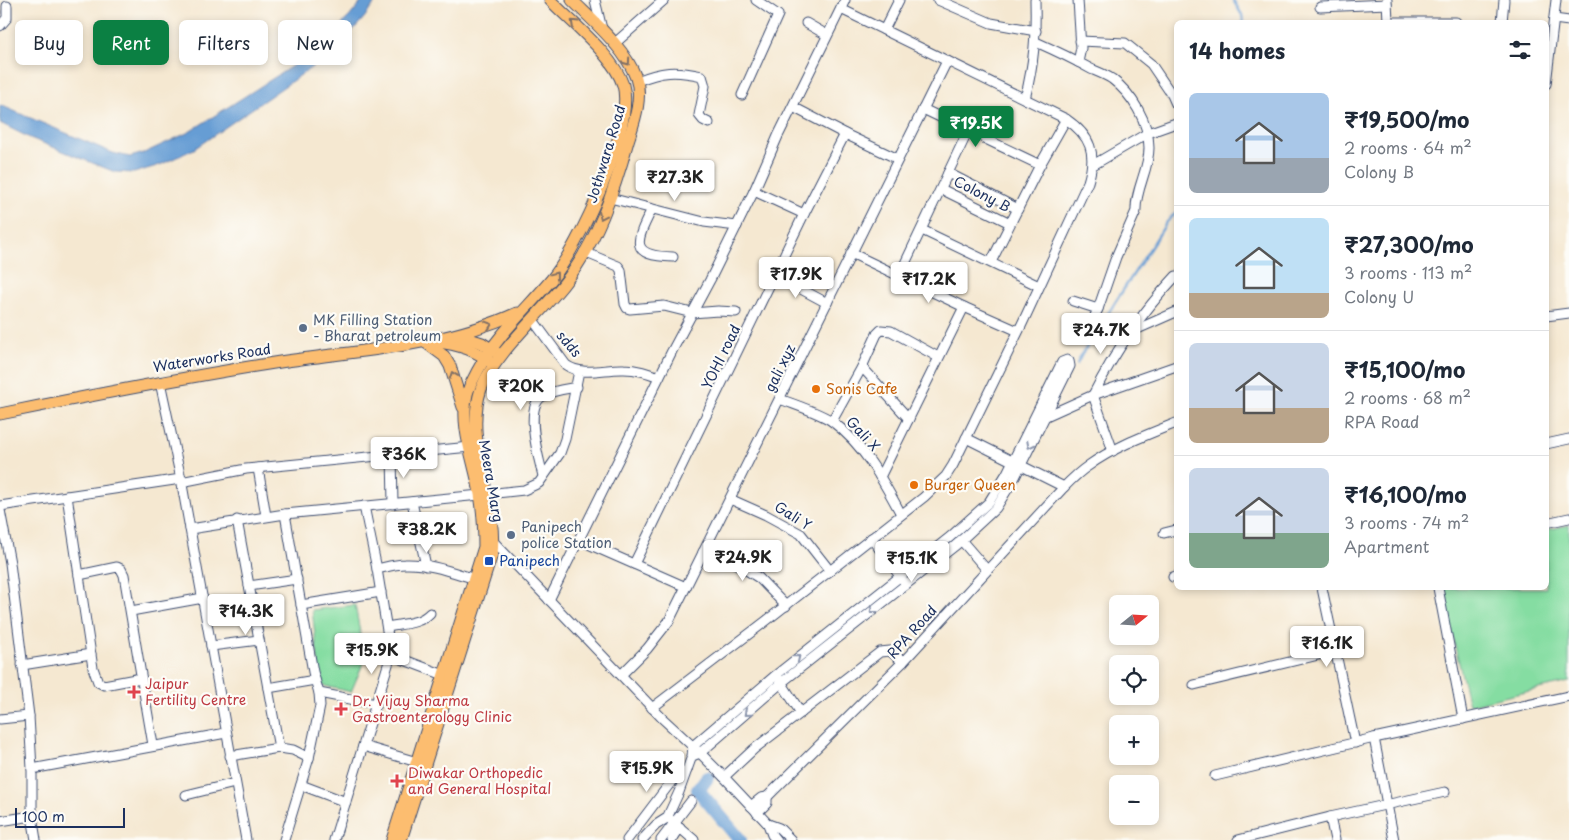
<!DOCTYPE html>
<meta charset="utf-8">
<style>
body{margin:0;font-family:"Playpen Sans",sans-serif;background:#f2f2f3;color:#1f2937;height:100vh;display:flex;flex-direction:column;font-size:19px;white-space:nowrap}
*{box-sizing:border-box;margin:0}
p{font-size:16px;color:#747a83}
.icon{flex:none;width:28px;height:28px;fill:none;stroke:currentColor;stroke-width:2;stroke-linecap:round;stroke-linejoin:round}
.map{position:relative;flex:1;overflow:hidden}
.sheet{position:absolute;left:1174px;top:20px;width:375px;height:570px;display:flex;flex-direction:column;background:#fff;border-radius:8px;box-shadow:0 2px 8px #0003}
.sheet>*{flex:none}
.banner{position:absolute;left:15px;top:20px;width:475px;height:45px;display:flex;gap:10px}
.needle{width:32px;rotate:72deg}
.fabs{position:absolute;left:1109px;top:595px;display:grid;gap:10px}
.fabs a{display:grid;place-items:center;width:50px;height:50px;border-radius:8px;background:#fff;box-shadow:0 2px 8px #0003;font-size:25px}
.scale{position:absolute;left:15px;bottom:12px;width:110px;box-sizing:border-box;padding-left:5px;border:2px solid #1b2f5e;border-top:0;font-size:14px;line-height:18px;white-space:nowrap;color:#1b2f5e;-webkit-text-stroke:4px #fdfcf7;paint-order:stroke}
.price{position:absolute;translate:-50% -42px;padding:0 11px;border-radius:5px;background:#fff;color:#222;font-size:16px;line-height:32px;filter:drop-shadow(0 1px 2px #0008)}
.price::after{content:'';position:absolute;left:50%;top:30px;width:15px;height:11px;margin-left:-8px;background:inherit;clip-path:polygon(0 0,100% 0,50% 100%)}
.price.on{background:#0b8043;color:#fff}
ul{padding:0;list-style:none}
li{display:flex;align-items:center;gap:15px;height:125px;padding:0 15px}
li+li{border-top:1px solid #e0e1e3}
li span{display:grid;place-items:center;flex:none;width:140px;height:100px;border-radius:8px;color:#555}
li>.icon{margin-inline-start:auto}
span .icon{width:60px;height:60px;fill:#fffc;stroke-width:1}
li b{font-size:21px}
h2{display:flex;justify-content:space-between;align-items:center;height:60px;padding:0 15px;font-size:21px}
.tag{padding:0 18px;border-radius:8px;background:#fff;box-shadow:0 2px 8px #0003;font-size:18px;line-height:45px}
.tag.on{background:#0b8043;color:#fff}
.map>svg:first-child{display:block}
.green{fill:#85dda2;stroke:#508680}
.water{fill:#669dd4;stroke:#406699}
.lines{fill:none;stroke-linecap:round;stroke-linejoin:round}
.stream{stroke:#669dd4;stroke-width:2.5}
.river{stroke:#669dd4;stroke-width:14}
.minor-casing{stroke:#3c4b6f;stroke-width:11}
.major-casing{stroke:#3c4b6f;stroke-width:13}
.minor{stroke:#fff;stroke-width:9}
.major{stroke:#fcbd6f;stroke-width:11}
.oneway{stroke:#806f66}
.oneway2{stroke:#8d97ae}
.service-dot{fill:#5c6f8a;stroke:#fdfcf7;stroke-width:2}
.food-dot{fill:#e8710a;stroke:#fdfcf7;stroke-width:2}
.transit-dot{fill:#1a4fb4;stroke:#fdfcf7;stroke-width:2}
.health-dot{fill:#e0444e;stroke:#fdfcf7;stroke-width:2}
.labels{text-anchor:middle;stroke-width:4.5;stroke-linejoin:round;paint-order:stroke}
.street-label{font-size:14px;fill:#1b2f5e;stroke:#fdfcf7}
.service-label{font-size:14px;fill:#4e5e75;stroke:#fdfcf7;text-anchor:start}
.food-label{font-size:14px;fill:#c56008;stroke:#fdfcf7;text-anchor:start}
.transit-label{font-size:14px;fill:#164399;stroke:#fdfcf7;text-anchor:start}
.health-label{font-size:14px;fill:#be3a42;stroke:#fdfcf7;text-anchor:start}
</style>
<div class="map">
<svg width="1569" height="840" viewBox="0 0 1569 840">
<rect width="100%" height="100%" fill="#fdfcf7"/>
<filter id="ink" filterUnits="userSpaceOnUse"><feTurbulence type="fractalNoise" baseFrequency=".02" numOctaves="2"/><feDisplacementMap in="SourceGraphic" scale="10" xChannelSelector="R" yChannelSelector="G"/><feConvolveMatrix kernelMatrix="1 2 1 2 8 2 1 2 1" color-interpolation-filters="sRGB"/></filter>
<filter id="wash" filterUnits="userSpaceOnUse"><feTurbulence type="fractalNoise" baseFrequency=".0096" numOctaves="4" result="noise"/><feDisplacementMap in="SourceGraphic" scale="20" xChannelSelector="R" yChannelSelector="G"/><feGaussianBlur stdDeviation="1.12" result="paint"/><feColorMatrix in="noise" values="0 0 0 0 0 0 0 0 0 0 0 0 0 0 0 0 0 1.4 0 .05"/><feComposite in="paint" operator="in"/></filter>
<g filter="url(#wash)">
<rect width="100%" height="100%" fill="#f5e8d1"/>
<!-- green -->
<g class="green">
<path d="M 1569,525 L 1569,682 L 1469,705 L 1441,588 L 1546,588 L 1546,530 Z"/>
<path d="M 355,605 L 365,659 L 351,692 L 321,685 L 312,610 Z"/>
</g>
<!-- water -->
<path class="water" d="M 363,0 L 377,0 L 364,18 L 345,39 L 318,63 L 194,149 L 160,165 L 134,173 L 115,172 L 30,138 L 0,123 L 0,105 L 113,153 L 130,157 L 144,153 L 189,132 L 311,54 L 350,16 Z"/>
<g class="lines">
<!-- stream -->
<g class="stream">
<path d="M 1233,0 L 1242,15 L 1243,22"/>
<path d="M 1077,364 L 1082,354 L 1167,222 L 1176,212"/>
</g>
<!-- river -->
<path class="river" d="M 707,778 L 698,790 L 740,840"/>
</g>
</g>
<g filter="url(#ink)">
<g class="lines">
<defs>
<g id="minor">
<path d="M 595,0 L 602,29"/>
<path d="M 938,0 L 991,23 L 1036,31"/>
<path d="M 1078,0 L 1081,48 L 1078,62"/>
<path d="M 1387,0 L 1388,22"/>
<path d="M 1320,7 L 1387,4"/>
<path d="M 1554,19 L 1569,21"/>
<path d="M 1388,22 L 1456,22"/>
<path d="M 1502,22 L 1504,0"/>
<path d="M 806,23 L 827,35"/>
<path d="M 0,26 L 7,18 L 7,6"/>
<path d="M 884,30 L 899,0"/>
<path d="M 1080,41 L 1125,43 L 1151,64 L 1172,95 L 1176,104"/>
<path d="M 1036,42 C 1054,50 1073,59 1091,69 C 1098,72 1106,75 1112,79 C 1132,94 1149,122 1149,148 C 1149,170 1135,190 1136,211 L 1116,257 L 1098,309 L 1088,331"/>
<path d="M 614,44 L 664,0"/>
<path d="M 637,81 C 662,71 675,70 702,76 L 705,86 L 699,115 L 703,120 L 709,123"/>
<path d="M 1546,84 L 1556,0"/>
<path d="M 742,95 L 778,15 L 756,0"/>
<path d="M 1025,99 C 1034,62 1036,38 1035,0"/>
<path d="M 793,107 L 845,134 L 898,159"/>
<path d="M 923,109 L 1040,165"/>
<path d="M 1093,165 L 1148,133 L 1176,123"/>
<path d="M 948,173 L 1018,209"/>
<path d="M 941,189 L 1010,223"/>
<path d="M 754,191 L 804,214"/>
<path d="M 610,198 L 704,222 L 737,226"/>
<path d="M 652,209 C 636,241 628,256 673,257"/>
<path d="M 922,230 L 1039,286"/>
<path d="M 584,252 L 618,266 L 621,270 L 625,304 L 627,308 L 630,309 L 664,306 L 692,313 L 718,311 L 736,312"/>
<path d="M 851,253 L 964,307 L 1018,331"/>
<path d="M 991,262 L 1040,165 L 1066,119"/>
<path d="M 775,275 L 827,303"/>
<path d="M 899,276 L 968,131"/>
<path d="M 1073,301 L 1098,309"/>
<path d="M 1546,316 L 1569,313"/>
<path d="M 533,320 L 566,365 C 583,377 605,368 624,369 C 637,369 648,373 659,377"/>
<path d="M 1133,331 L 1176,312"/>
<path d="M 862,367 L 909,419"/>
<path d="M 160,382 L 181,479 L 246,840"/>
<path d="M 780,399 C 795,405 821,413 833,422 C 865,446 883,481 901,514"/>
<path d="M 1044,417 L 1093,395 L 1176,366"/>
<path d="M 832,421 L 862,367 L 877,334 L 881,330 L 891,331 L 938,357"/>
<path d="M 966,438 L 1064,487"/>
<path d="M 1546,444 L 1569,439"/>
<path d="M 1113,451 L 1093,395 C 1114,353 1144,310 1176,276"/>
<path d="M 392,454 L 393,504"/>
<path d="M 258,468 L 266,516"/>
<path d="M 543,476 C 539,459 523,406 543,396 C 553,390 566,389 577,387"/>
<path d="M 880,477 L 964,307"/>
<path d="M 181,482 L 246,469 L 470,447"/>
<path d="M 487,494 L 524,490 L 539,483 L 560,453 L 565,439 L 579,371"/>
<path d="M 67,496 L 93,668 L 98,682 L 104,685 L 141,678"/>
<path d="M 730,499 L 766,515 L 801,534 L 830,571"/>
<path d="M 412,502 L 426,566"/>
<path d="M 0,506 L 181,479"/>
<path d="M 0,510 L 10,563 L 29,716 L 32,769 L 32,816 L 36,840"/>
<path d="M 237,520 L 279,748"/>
<path d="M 1546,523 L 1569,518"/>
<path d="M 190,529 L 285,514 L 480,495"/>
<path d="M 1164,533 L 1176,530"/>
<path d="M 871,538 L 903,580"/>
<path d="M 491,539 L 662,718 L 700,753 L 724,777 L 768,824 L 772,835 L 776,840"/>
<path d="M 579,540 L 686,587"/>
<path d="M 961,540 L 987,570"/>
<path d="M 703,552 L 737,564 L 759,578 L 786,606"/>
<path d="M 634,564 L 804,214 L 845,134"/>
<path d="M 377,569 C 386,567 396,564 405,564 C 429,563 452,572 475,579"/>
<path d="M 79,575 L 117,567 L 121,569 L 124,575 L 153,745"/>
<path d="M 1173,577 L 1176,576"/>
<path d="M 249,586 L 297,579"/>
<path d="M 1322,588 L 1355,743"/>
<path d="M 1438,588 L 1463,719"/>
<path d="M 549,600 L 672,351 L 710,280 L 754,191 L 778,136 L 845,0"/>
<path d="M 301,605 L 381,592"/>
<path d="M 131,611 L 203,598"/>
<path d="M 387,627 C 401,624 420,624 430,613"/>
<path d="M 211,646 L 259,640"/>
<path d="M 391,655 L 444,675"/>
<path d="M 22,665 L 91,654"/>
<path d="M 621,675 L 647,649 L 669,621 L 947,61"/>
<path d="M 779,679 L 801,713"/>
<path d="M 1194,685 L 1335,651"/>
<path d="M 268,688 L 315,680"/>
<path d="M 319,693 L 376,704"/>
<path d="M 652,708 L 766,621 L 924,497 L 946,476 L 953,465 L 1022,324 L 1088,182 C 1097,153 1091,136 1066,119 L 841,9"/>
<path d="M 0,719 L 29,716"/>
<path d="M 1374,738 L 1394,840"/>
<path d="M 363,746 L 417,762"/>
<path d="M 230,756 L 279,748 L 293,750 L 309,758"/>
<path d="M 32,769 L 226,733"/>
<path d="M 1215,776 L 1374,738 L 1569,696"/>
<path d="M 724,777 L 754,749 L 880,652 L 890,651 L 903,662"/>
<path d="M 301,785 L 346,802"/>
<path d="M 186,795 L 235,783"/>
<path d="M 767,797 L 903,662 L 1064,487 C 1071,480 1079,472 1088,466 C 1114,447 1146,435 1176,423"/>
<path d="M 751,806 L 761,798 L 767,797 L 767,803 L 757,813"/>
<path d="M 1330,817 L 1335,840"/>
<path d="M 671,820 L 694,840"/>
<path d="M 0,821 L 32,816"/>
<path d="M 768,824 L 779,828 L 791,840"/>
<path d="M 284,840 L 309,758 L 320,706 L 319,693 L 313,672 L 285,514"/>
<path d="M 334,840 L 391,655 L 377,569 L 364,506"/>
<path d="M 627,840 L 674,778 L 687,770"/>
<path d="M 642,840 L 656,825 L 667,818 L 679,792 L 692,756 L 693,746 L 776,675 L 950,537 L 989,502 L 1007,473 L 1062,362 L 1067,360 L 1069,361 L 1070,366 L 1015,477 L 996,508 L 956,545 L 781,683 L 700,753 L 692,756"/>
<path d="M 661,840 L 691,801"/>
<path d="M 672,840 L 680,827"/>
<path d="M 1238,840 L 1330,817 L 1445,792"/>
</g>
<g id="major">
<path d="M 457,335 L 482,343 L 497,353"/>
<path d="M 425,342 L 444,356 L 450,366 L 463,407"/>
<path d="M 437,342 C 456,344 474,349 489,361"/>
<path d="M 0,414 C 93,395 186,377 280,362 C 360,350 443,347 517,313"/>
<path d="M 392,840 L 484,547 C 484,529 483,512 480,494 C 475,462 459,427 467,394 C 469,386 474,378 478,370 C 497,335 526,310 551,280 C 579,247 635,127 623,85 C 614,56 571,22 550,0"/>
<path d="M 401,840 L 492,554 C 498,501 463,441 481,389 C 494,355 539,315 563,285 C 596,244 614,192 628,141 C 634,122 643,98 636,78 C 626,49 593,21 572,0"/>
</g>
</defs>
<!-- minor casing -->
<use href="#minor" class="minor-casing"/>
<!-- major casing -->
<use href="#major" class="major-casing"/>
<!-- minor -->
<use href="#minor" class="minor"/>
<!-- major -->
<use href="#major" class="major"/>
</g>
<!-- one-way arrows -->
<defs><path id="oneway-chevron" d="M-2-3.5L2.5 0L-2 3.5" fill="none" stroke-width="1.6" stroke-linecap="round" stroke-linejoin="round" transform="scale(1.25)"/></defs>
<g class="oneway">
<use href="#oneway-chevron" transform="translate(574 23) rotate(-137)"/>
<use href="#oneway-chevron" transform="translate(627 62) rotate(55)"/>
<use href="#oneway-chevron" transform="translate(602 216) rotate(115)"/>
<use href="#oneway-chevron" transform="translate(555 275) rotate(-53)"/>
<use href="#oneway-chevron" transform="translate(489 325) rotate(-19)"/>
<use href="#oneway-chevron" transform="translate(453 375) rotate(-110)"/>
</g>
<g class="oneway2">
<use href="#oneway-chevron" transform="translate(1030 445) rotate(117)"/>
<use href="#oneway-chevron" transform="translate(873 610) rotate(142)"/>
<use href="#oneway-chevron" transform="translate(797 658) rotate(-39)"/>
<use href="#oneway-chevron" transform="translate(747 713) rotate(139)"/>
</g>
</g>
<!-- markers -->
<g class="service-dot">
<circle cx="303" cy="328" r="5"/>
<circle cx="511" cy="535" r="5"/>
</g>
<g class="food-dot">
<circle cx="816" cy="389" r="5"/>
<circle cx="914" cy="485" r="5"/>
</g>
<rect class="transit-dot" x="484" y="556" width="10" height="10" rx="2.5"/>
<g class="health-dot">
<path d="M131.5 684.5h5v5h5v5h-5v5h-5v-5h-5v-5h5z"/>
<path d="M338.5 701.5h5v5h5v5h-5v5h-5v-5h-5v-5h5z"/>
<path d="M394.5 773.5h5v5h5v5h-5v5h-5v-5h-5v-5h5z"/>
</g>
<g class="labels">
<!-- street labels -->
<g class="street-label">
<text transform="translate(606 154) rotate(-73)" y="5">Jothwara Road</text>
<text transform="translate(982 194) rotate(27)" y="5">Colony B</text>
<text transform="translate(569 344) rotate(50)" y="5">sdds</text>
<text transform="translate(721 357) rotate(-64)" y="5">YOHI road</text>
<text transform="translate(212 358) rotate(-9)" y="5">Waterworks Road</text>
<text transform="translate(780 368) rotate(-64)" y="5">gali xyz</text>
<text transform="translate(863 434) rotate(47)" y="5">Gali X</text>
<text transform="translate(491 481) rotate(80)" y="5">Meera Marg</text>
<text transform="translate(793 516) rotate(32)" y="5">Gali Y</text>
<text transform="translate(912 632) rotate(-48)" y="5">RPA Road</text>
</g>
<!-- service labels -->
<g class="service-label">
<text x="313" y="325">MK Filling Station<tspan x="313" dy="16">- Bharat petroleum</tspan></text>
<text x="521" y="532">Panipech<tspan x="521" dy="16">police Station</tspan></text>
</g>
<!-- food labels -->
<g class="food-label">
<text x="826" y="394">Sonis Cafe</text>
<text x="924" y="490">Burger Queen</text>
</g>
<!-- transit labels -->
<g class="transit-label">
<text x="499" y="566">Panipech</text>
</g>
<!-- health labels -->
<g class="health-label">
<text x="145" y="689">Jaipur<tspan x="145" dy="16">Fertility Centre</tspan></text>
<text x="352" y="706">Dr. Vijay Sharma<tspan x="352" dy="16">Gastroenterology Clinic</tspan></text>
<text x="408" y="778">Diwakar Orthopedic<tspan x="408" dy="16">and General Hospital</tspan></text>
</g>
</g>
</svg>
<div class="fabs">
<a><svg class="needle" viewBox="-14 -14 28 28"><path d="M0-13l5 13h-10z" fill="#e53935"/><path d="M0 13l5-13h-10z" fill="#747a83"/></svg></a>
<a><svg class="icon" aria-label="locate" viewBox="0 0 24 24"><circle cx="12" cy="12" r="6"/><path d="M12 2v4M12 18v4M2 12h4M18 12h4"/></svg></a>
<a>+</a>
<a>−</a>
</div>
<div class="scale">100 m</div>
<b class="price on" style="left:976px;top:148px">₹19.5K</b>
<b class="price" style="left:675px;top:202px">₹27.3K</b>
<b class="price" style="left:796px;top:299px">₹17.9K</b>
<b class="price" style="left:929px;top:304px">₹17.2K</b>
<b class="price" style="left:1101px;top:355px">₹24.7K</b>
<b class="price" style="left:521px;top:411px">₹20K</b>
<b class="price" style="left:404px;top:479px">₹36K</b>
<b class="price" style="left:427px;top:554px">₹38.2K</b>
<b class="price" style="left:743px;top:582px">₹24.9K</b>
<b class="price" style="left:912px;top:583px">₹15.1K</b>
<b class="price" style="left:246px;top:636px">₹14.3K</b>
<b class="price" style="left:1327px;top:668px">₹16.1K</b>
<b class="price" style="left:372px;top:675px">₹15.9K</b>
<b class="price" style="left:647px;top:793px">₹15.9K</b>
<div class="banner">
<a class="tag">Buy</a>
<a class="tag on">Rent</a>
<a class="tag">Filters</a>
<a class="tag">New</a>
</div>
<section class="sheet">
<h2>14 homes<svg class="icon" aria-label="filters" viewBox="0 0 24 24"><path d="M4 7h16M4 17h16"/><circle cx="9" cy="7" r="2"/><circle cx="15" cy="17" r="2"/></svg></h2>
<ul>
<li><span style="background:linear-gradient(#a9c7e8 65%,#9aa5b1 0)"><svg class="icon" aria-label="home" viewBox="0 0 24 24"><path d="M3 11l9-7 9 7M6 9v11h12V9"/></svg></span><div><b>₹19,500/mo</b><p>2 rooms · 64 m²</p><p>Colony B</p></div></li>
<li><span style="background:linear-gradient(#bfe0f5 75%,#b9a48a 0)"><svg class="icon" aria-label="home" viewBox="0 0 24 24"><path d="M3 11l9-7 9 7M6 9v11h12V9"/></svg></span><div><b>₹27,300/mo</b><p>3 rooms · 113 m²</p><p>Colony U</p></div></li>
<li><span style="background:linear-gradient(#c9d6e8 65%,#b9a48a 0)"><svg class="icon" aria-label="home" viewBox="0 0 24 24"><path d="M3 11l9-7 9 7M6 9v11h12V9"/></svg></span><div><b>₹15,100/mo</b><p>2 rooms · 68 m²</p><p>RPA Road</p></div></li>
<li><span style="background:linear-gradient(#c9d6e8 65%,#7fa58c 0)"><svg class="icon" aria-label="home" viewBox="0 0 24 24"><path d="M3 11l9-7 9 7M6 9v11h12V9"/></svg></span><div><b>₹16,100/mo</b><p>3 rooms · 74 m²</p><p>Apartment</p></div></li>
</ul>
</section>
</div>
